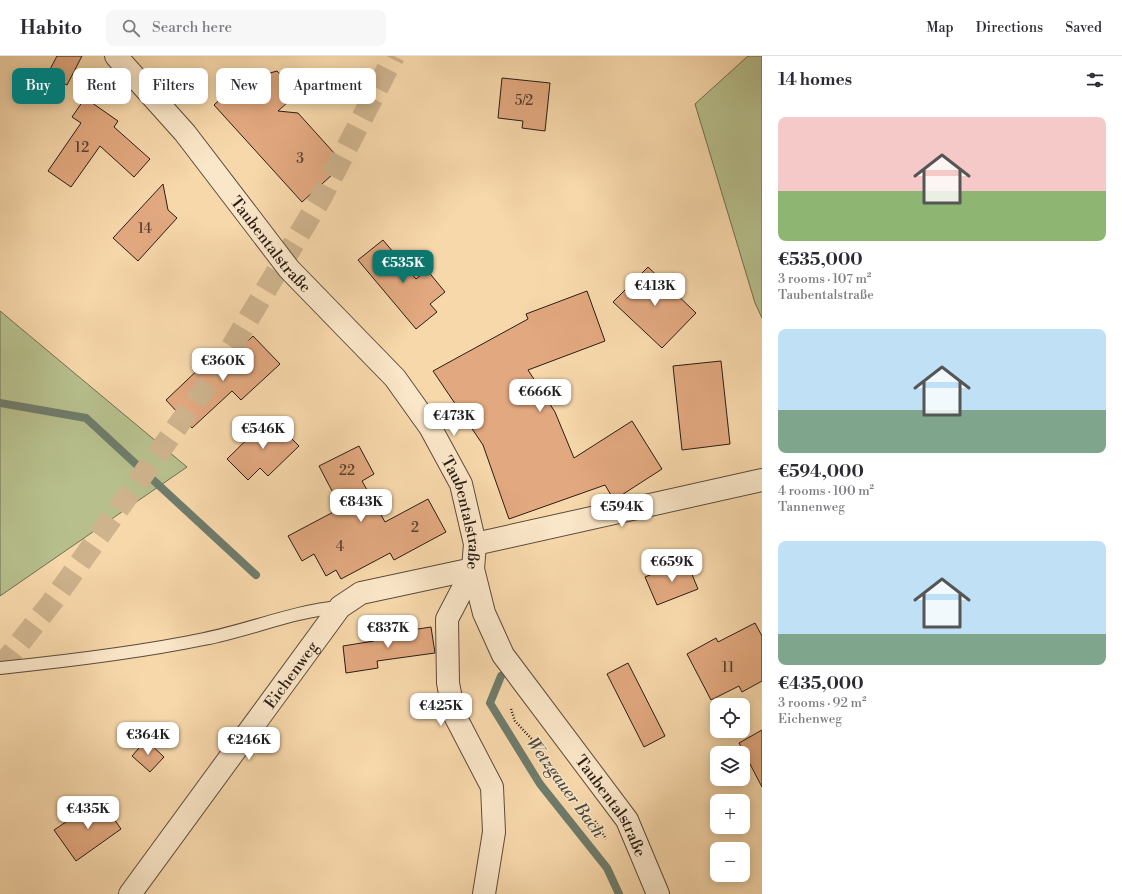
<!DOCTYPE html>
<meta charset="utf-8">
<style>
body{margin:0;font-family:"Libre Bodoni",serif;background:#f7f7f7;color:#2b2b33;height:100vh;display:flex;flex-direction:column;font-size:15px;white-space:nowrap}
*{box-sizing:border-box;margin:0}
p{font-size:13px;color:#7c7c81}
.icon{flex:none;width:22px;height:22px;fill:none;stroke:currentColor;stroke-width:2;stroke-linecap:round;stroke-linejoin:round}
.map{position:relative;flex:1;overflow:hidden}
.sheet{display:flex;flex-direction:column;background:#fff;width:360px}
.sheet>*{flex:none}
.guide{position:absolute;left:12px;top:12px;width:380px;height:36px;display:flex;gap:8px}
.buttons{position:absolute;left:710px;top:642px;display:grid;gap:8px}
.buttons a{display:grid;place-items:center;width:40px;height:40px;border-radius:8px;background:#fff;box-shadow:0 2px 10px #0003;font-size:20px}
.price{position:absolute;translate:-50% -34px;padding:0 9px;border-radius:8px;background:#fff;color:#222;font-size:13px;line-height:26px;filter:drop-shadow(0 1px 2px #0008)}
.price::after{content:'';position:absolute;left:50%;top:24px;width:12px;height:9px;margin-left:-6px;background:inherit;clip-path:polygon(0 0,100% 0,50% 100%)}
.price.on{background:#0f766e;color:#fff}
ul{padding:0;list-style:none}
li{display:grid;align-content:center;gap:8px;height:212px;padding:0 16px}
li span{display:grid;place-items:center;height:124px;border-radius:8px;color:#555}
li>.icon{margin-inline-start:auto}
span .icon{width:72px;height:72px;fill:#fffc;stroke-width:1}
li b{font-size:17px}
h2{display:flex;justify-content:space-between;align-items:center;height:48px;padding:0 16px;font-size:17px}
.pill{padding:0 14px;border-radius:8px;background:#fff;box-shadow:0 2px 10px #0003;font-size:14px;line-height:36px}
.pill.on{background:#0f766e;color:#fff}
header{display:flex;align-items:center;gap:24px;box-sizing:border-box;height:56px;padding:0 20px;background:#fff;border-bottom:1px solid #e1e1e2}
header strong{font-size:19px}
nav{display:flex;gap:22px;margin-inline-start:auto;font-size:14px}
.search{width:280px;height:36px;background:#f7f7f7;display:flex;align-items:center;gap:10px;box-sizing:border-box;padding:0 14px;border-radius:8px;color:#7c7c81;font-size:15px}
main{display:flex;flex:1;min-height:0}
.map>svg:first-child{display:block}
.green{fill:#b7c08d;stroke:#706e52}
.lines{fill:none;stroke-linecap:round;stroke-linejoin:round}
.stream{stroke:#6f7c6c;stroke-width:8}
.building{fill:#e2a87f;stroke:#291d16}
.trunk-tunnel{stroke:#ceb38d;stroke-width:22;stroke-dasharray:22 11;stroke-linecap:butt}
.service-casing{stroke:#5c4c3b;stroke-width:14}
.minor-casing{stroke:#5c4c3b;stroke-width:24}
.path{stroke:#291d16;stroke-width:2.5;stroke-dasharray:1 2;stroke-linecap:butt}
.service{stroke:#fae6c8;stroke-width:12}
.minor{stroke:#fae6c8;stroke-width:22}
.labels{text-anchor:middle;stroke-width:3;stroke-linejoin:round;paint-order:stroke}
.number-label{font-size:14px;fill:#574030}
.street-label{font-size:16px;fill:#291d16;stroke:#fae6c8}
.water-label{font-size:17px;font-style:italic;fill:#4c4c41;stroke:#fae6c8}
</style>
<header>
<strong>Habito</strong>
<div class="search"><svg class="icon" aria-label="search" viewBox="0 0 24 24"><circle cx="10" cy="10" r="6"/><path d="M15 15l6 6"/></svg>Search here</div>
<nav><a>Map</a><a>Directions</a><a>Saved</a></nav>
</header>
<main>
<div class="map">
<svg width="762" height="838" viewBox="0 0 762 838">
<rect width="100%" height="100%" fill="#f7d8ab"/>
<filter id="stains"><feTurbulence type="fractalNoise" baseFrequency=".005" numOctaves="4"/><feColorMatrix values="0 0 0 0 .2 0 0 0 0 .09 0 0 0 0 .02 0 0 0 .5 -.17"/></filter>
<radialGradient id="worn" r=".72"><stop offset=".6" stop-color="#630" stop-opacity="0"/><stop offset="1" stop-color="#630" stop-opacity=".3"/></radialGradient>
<!-- green -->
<g class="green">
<path d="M 748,0 L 762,0 L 762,262 L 755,247 L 695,48 Z"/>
<path d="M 0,255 L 187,411 L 0,540 Z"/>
</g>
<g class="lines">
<!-- stream -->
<g class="stream">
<path d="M 0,347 L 86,362 L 256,519"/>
<path d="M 501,620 L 490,647 L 540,728 L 607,812 L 619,838"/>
</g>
</g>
<!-- building -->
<g class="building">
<path d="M 57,0 L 82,0 L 67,29 L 47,19 Z"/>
<path d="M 277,15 L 298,37 L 278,55 L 298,57 L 344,108 L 302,146 L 214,49 L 239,26 Z"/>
<path d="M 502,22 L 550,27 L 545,75 L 522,72 L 523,65 L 498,62 Z"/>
<path d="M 85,42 L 118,65 L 114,71 L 150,103 L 134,121 L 100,90 L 71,131 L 48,115 L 81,67 L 72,61 Z"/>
<path d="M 163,128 L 168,154 L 177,162 L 138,205 L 113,182 Z"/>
<path d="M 383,184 L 416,223 L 427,214 L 445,236 L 430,248 L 437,256 L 416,273 L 358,204 Z"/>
<path d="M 648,211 L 696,257 L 662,292 L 613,246 Z"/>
<path d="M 587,235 L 605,285 L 528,314 L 555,356 L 574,402 L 632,365 L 662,413 L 614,444 L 605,429 L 509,463 L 483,389 L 433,315 L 528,263 L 526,258 Z"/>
<path d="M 253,280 L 280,308 L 241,344 L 232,335 L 192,372 L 166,344 L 205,307 L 214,316 Z"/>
<path d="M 721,305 L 730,388 L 682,394 L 673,310 Z"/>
<path d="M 270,361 L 299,390 L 268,420 L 260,412 L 248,424 L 227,403 Z"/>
<path d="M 359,390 L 374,418 L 362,425 L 385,466 L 428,443 L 446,476 L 394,504 L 390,497 L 341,523 L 336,514 L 326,520 L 314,498 L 302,505 L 288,480 L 341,452 L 319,410 Z"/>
<path d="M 686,504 L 698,533 L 657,549 L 645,521 Z"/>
<path d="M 755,567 L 762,580 L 762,625 L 742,636 L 739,630 L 711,644 L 687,598 L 716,582 L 718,586 Z"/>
<path d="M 431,571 L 435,597 L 377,605 L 378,612 L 346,617 L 343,590 L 374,585 L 373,580 Z"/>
<path d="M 628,607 L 665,680 L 644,691 L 607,618 Z"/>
<path d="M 762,674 L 762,731 L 739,687 Z"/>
<path d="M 146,684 L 164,701 L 150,716 L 132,700 Z"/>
<path d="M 100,743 L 121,773 L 76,805 L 54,774 Z"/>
</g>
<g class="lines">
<!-- trunk-tunnel -->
<path class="trunk-tunnel" d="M 0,612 L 52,546 L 219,312 L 321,142 L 394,0"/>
<defs>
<path id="service" d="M 0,612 C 68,605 137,597 204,583 C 250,574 293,555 340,551"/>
<g id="minor">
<path id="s1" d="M 116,0 L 185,77 L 289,213 L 395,322 L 430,371 L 461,428 L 475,488 L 473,513 L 484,557 L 503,599 L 627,764 L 658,838"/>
<path d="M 475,488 L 762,424"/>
<path d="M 473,513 L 447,563 L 448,627 L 454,658 L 492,731 L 494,776 L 484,838"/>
<path id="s2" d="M 130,838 L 340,551 L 361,537 L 473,513"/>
</g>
</defs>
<!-- service casing -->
<use href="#service" class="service-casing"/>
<!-- minor casing -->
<use href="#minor" class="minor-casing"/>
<!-- path -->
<g class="path">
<path d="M 511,653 L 515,665 L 539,691"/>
<path d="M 595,765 L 606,783"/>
</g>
<!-- service -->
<use href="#service" class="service"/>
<!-- minor -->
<use href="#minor" class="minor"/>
</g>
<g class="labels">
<!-- number labels -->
<g class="number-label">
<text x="524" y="49">5/2</text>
<text x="82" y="96">12</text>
<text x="300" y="107">3</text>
<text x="145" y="177">14</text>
<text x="347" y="419">22</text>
<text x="415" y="476">2</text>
<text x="340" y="495">4</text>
<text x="728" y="616">11</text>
</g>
<!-- street labels -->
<g class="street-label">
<text dy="6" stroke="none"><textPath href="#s1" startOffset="244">Taubentalstraße</textPath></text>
<text dy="6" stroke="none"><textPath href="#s1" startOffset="580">Taubentalstraße</textPath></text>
<text dy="6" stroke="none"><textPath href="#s2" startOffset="272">Eichenweg</textPath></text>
<text dy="6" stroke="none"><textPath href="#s1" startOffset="916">Taubentalstraße</textPath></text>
</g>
<!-- water labels -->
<g class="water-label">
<text transform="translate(566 731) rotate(54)" y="6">Wetzgauer Bach</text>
</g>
</g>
<rect width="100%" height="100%" filter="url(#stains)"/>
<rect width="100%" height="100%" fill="url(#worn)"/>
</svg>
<div class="buttons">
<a><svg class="icon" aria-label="locate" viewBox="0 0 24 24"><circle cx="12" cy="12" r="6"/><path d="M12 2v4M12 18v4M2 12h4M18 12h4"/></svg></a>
<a><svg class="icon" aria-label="layers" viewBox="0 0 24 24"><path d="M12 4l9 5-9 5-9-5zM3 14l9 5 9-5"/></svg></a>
<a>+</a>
<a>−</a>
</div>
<b class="price on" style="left:403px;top:228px">€535K</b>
<b class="price" style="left:655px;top:251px">€413K</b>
<b class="price" style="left:223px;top:326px">€360K</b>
<b class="price" style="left:540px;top:357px">€666K</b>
<b class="price" style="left:454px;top:381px">€473K</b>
<b class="price" style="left:263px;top:394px">€546K</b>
<b class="price" style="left:361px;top:467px">€843K</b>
<b class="price" style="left:622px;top:472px">€594K</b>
<b class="price" style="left:672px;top:527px">€659K</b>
<b class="price" style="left:388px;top:593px">€837K</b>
<b class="price" style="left:441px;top:671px">€425K</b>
<b class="price" style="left:148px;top:700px">€364K</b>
<b class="price" style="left:249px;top:705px">€246K</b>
<b class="price" style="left:88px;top:774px">€435K</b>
<div class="guide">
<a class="pill on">Buy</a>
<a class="pill">Rent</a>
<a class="pill">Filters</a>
<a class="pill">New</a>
<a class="pill">Apartment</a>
</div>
</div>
<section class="sheet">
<h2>14 homes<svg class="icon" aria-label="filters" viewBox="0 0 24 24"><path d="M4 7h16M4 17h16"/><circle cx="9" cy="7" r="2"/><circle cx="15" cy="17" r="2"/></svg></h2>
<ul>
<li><span style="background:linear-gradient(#f6c9c9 60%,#8fb573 0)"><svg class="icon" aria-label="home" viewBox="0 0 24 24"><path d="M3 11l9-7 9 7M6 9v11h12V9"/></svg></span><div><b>€535,000</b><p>3 rooms · 107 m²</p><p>Taubentalstraße</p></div></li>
<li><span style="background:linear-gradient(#bfe0f5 65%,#7fa58c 0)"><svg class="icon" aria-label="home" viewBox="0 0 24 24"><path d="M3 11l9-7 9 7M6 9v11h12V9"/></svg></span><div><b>€594,000</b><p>4 rooms · 100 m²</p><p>Tannenweg</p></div></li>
<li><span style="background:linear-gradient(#bfe0f5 75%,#7fa58c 0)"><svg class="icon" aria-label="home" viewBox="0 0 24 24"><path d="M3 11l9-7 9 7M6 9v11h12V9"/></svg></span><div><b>€435,000</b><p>3 rooms · 92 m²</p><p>Eichenweg</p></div></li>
</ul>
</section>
</main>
